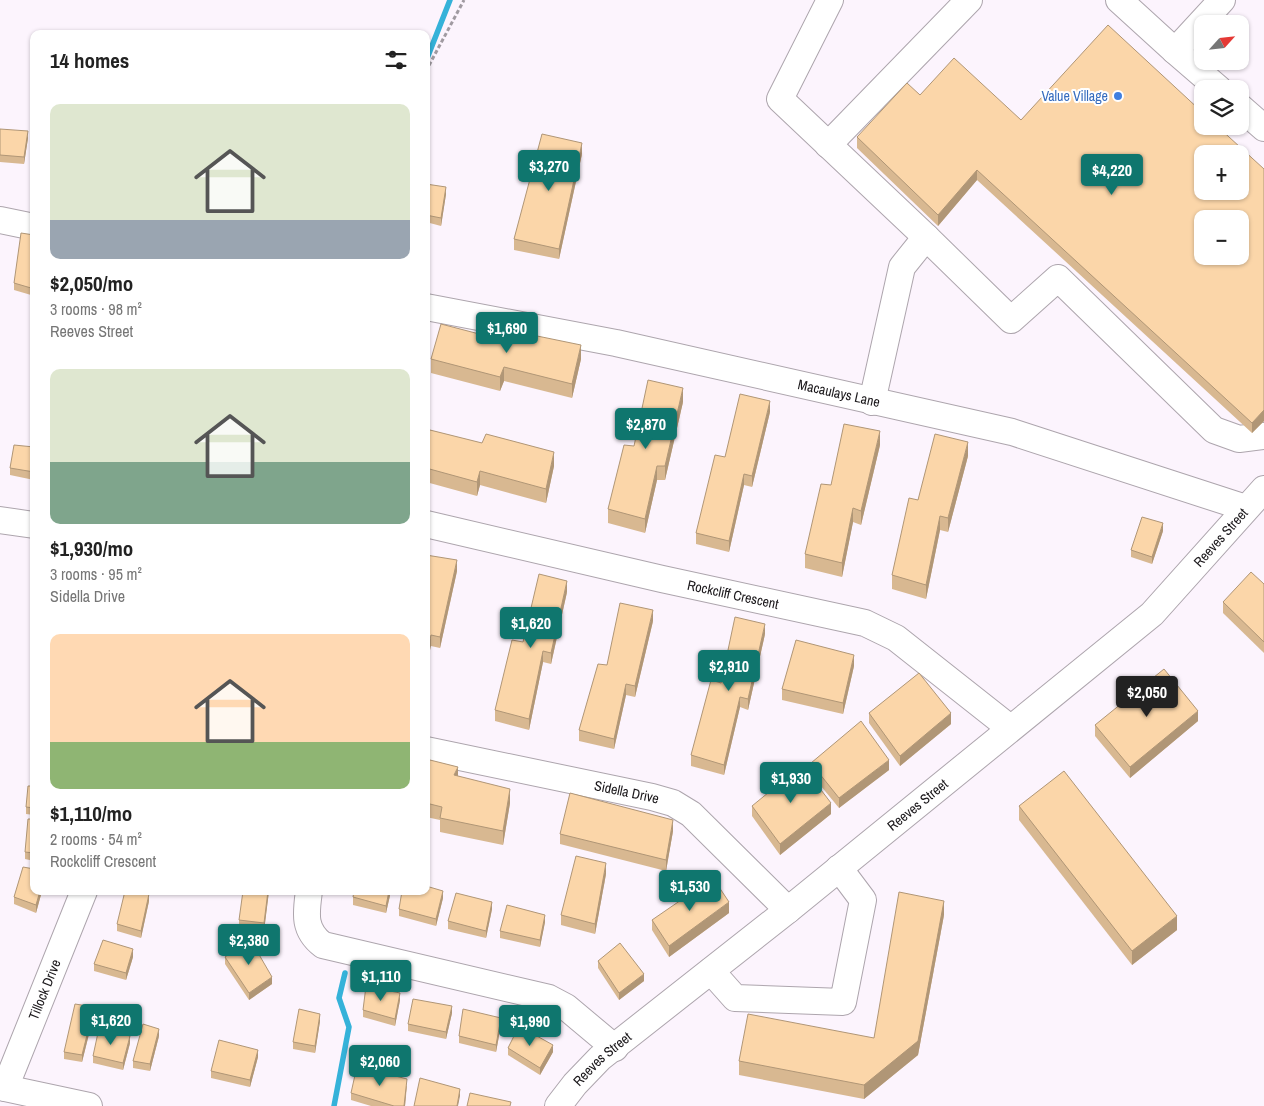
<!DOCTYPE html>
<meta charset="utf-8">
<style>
body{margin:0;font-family:"Archivo Narrow",sans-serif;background:#f2f2f2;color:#222;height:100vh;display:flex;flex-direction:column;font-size:19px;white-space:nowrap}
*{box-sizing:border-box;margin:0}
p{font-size:16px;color:#767676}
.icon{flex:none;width:28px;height:28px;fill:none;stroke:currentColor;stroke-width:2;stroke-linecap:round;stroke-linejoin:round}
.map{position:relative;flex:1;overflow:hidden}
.sheet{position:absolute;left:30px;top:30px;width:400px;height:865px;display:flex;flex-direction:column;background:#fff;border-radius:10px;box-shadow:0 1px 4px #0004}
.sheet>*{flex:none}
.needle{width:32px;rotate:63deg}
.buttons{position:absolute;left:1194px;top:15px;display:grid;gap:10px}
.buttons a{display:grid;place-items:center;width:55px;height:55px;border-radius:10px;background:#fff;box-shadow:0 1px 4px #0004;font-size:25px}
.price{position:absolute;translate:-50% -42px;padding:0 11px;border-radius:5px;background:#0f766e;color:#fff;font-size:16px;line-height:32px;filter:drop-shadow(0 1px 2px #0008)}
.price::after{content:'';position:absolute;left:50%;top:30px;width:15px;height:11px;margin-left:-8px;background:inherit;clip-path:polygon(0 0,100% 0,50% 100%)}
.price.on{background:#222;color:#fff}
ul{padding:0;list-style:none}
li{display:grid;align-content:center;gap:10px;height:265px;padding:0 20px}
li span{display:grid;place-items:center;height:155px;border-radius:10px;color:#555}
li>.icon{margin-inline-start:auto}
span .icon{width:90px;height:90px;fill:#fffc;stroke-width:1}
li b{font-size:21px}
h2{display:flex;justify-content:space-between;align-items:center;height:60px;padding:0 20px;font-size:21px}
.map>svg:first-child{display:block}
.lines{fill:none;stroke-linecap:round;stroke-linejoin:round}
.stream{stroke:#35b2d9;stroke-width:5.5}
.minor-casing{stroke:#ada5ad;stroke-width:28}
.path{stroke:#a09aa1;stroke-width:3;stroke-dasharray:4 2.5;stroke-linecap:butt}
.minor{stroke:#fff;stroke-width:26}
.wall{fill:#d8b891}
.shaded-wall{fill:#b09676}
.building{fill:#fbd6a9;stroke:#b09676;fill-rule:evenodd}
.shop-dot{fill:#3f7fe0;stroke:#fff;stroke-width:2}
.labels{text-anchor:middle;stroke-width:4;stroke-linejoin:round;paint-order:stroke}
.shop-label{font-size:14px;fill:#366cbe;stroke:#fff;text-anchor:end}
.street-label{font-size:14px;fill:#1a171a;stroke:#fff}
</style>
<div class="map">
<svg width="1264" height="1106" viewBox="0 0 1264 1106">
<rect width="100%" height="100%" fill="#fcf4fd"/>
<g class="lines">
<!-- stream -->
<g class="stream">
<path d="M 426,61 L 450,0"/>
<path d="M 334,1106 L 349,1027 L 339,998 L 345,973"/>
</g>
<defs>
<g id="minor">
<path d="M 830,0 L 780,99 L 926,237 L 1011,320 L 1058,278 L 1214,430 L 1239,439 L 1264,436"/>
<path d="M 1119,0 L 1175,51"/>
<path d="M 1219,89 L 1175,51 L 1222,0"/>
<path d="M 1240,107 L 1264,128"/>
<path d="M 828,145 L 969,0"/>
<path d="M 0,220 L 34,227"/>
<path id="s1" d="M 426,307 L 616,343 L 1012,432 L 1246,508"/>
<path d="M 872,402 L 902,267 L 926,237"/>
<path d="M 0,520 L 34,525"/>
<path id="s2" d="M 426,524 L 662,579 L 865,623 L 896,638 L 1010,728"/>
<path id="s3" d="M 426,750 L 652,797 L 673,803 L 691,814 L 788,910"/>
<path d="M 309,891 C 306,913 303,930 323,945 L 549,998 L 566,1007 L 615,1048"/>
<path d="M 711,971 L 735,998 L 843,1002 L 863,900 L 839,868"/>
<path d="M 0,1087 L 89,1106"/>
<path id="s4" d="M 5,1088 L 84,891"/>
<path id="s5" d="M 558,1106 L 575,1084 L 600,1058 L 788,910 L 1152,614 L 1264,489"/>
</g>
</defs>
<!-- minor casing -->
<use href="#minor" class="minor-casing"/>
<!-- path -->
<path class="path" d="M 426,71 L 464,0"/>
<!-- minor -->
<use href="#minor" class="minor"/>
</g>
<!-- wall -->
<g class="wall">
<path d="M 920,95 L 1021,120 L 1264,169 L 1264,421 L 1252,433 L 977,180 L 938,226 L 857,148 L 857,137 Z"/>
<path d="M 0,129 L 28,138 L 24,164 L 0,162 Z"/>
<path d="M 582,154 L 559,259 L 514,250 L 514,239 Z"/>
<path d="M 426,184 L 446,194 L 441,226 L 426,222 Z"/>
<path d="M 34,235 L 31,295 L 14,290 L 14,283 Z"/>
<path d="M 431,359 L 581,359 L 572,398 L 504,381 L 500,391 L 431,373 Z"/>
<path d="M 683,402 L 665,480 L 657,480 L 645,533 L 608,523 L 608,509 L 634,446 Z"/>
<path d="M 770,412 L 752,487 L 744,485 L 729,552 L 696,544 L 696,533 L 725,457 Z"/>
<path d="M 426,429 L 554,466 L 546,503 L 480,485 L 477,496 L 426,482 Z"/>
<path d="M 880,445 L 861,525 L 853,522 L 842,577 L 805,568 L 805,554 L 831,485 Z"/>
<path d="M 34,447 L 34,480 L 10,475 L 10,468 Z"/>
<path d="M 968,456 L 948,532 L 940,530 L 926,599 L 892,589 L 892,575 L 918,500 Z"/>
<path d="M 1163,531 L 1152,564 L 1131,557 L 1131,550 Z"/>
<path d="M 426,555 L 457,571 L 440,648 L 431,646 Z"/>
<path d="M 1264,584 L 1264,653 L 1223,613 L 1223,602 Z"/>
<path d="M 567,592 L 551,664 L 543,662 L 529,730 L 495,721 L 495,710 L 523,642 Z"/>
<path d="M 653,621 L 635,697 L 626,695 L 614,749 L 579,741 L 579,730 L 607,665 Z"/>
<path d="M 765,634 L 748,710 L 740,707 L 724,775 L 691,766 L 691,755 L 721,683 Z"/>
<path d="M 854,666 L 843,714 L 782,700 L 782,689 Z"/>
<path d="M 869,713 L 951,724 L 900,766 L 869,723 Z"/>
<path d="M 1198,721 L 1130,778 L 1095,736 L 1095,725 Z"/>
<path d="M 426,759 L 510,803 L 503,845 L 440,832 L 440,820 L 426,817 Z"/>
<path d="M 811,763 L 889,770 L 839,808 L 811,774 Z"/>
<path d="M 34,786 L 34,815 L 26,814 L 26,807 Z"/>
<path d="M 752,806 L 831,814 L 780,855 L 752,816 Z"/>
<path d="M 1019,806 L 1177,930 L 1132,965 L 1019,820 Z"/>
<path d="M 34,819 L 34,861 L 25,859 L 25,852 Z"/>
<path d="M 673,831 L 666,871 L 560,844 L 560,834 Z"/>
<path d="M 606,874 L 595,934 L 561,925 L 561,915 Z"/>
<path d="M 42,891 L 36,913 L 14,904 L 14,897 Z"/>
<path d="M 269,891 L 264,931 L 239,927 L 239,920 Z"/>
<path d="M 391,891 L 386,913 L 353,905 L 353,897 Z"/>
<path d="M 443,898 L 436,926 L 399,916 L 399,909 Z"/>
<path d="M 149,901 L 141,938 L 117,931 L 117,924 Z"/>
<path d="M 492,909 L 486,938 L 448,929 L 448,921 Z"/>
<path d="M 729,913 L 669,957 L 652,930 L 652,920 Z"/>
<path d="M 944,915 L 918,1055 L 864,1099 L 739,1075 L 739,1061 L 874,1038 Z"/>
<path d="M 545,922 L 540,947 L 500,938 L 500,931 Z"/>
<path d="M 133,957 L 126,980 L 94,971 L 94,964 Z"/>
<path d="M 225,957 L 272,984 L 249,1000 L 225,964 Z"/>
<path d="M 598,961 L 644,981 L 619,1000 L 598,968 Z"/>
<path d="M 400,1000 L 395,1026 L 363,1017 L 363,1010 Z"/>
<path d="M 452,1013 L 446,1039 L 408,1031 L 408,1024 Z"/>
<path d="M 94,1014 L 82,1062 L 64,1059 L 64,1052 Z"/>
<path d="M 320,1021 L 315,1053 L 293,1049 L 293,1042 Z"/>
<path d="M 501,1025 L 496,1052 L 459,1043 L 459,1036 Z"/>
<path d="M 159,1036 L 150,1071 L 133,1068 L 133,1061 Z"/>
<path d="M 130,1043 L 123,1070 L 93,1063 L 93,1056 Z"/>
<path d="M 508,1048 L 553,1052 L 540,1075 L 508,1055 Z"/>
<path d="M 258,1057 L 250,1087 L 211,1078 L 211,1071 Z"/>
<path d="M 407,1086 L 405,1106 L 371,1106 L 351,1100 L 351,1093 Z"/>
</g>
<!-- shaded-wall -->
<g class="shaded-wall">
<path d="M 28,131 L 28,138 L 24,164 L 24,157 Z"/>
<path d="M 582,143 L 582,154 L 559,259 L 559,249 Z"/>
<path d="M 977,170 L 977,180 L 938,226 L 938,215 Z"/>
<path d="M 446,187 L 446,194 L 441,226 L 441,218 Z"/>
<path d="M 34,269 L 34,276 L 31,295 L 31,288 Z"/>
<path d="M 581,345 L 581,359 L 572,398 L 572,384 Z"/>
<path d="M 504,367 L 504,381 L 500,391 L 500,377 Z"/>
<path d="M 683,388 L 683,402 L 665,480 L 665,466 Z"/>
<path d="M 770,401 L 770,412 L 752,487 L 752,476 Z"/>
<path d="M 1264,410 L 1264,421 L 1252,433 L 1252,423 Z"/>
<path d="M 880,431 L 880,445 L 861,525 L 861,511 Z"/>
<path d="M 968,442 L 968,456 L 948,532 L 948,518 Z"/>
<path d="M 554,452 L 554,466 L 546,503 L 546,489 Z"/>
<path d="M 657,466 L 657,480 L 645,533 L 645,519 Z"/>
<path d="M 480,471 L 480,485 L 477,496 L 477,482 Z"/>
<path d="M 744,474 L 744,485 L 729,552 L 729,541 Z"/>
<path d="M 853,508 L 853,522 L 842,577 L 842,563 Z"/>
<path d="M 940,516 L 940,530 L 926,599 L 926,585 Z"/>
<path d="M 1163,523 L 1163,531 L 1152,564 L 1152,557 Z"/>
<path d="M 457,560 L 457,571 L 440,648 L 440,637 Z"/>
<path d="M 567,581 L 567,592 L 551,664 L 551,653 Z"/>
<path d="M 653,610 L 653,621 L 635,697 L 635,686 Z"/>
<path d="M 765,624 L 765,634 L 748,710 L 748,699 Z"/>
<path d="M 431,635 L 431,646 L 426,668 L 426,657 Z"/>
<path d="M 543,651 L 543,662 L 529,730 L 529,719 Z"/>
<path d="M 854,655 L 854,666 L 843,714 L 843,703 Z"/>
<path d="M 626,684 L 626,695 L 614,749 L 614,739 Z"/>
<path d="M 740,697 L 740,707 L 724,775 L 724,765 Z"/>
<path d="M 1198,711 L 1198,721 L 1130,778 L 1130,767 Z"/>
<path d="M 951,713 L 951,724 L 900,766 L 900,756 Z"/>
<path d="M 889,760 L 889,770 L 839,808 L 839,798 Z"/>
<path d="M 458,767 L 458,781 L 454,775 Z"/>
<path d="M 510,789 L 510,803 L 503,845 L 503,831 Z"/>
<path d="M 831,803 L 831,814 L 780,855 L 780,844 Z"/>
<path d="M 673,820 L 673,831 L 666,871 L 666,860 Z"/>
<path d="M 606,863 L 606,874 L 595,934 L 595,924 Z"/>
<path d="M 40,891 L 42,891 L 36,913 L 36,905 Z"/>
<path d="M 268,891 L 269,891 L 264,931 L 264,923 Z"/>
<path d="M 389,891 L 391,891 L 386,913 L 386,906 Z"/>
<path d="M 443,891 L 443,898 L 436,926 L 436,919 Z"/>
<path d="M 149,894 L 149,901 L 141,938 L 141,931 Z"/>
<path d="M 944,901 L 944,915 L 918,1055 L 864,1099 L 864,1085 Z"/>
<path d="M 492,902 L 492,909 L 486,938 L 486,931 Z"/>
<path d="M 729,902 L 729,913 L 669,957 L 669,946 Z"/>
<path d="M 545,915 L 545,922 L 540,947 L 540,940 Z"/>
<path d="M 1177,916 L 1177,930 L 1132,965 L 1132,951 Z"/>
<path d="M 133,949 L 133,957 L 126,980 L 126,973 Z"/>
<path d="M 644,974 L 644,981 L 619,1000 L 619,993 Z"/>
<path d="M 272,977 L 272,984 L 249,1000 L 249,993 Z"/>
<path d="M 400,993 L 400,1000 L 395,1026 L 395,1019 Z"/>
<path d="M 452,1006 L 452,1013 L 446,1039 L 446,1032 Z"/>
<path d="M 94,1007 L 94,1014 L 82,1062 L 82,1055 Z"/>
<path d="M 320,1014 L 320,1021 L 315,1053 L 315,1046 Z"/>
<path d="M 501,1018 L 501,1025 L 496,1052 L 496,1045 Z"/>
<path d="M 159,1029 L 159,1036 L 150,1071 L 150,1064 Z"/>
<path d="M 130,1036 L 130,1043 L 123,1070 L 123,1063 Z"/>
<path d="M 553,1045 L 553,1052 L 540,1075 L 540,1068 Z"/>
<path d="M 258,1050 L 258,1057 L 250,1087 L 250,1080 Z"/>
<path d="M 407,1079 L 405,1106 L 404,1106 Z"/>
<path d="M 460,1089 L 460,1096 L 458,1106 L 457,1106 Z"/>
</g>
<!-- building -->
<g class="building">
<path d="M 1108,25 L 1202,112 L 1202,126 L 1217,126 L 1264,169 L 1264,410 L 1252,423 L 977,170 L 938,215 L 857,137 L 907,83 L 920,95 L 954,58 L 1021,120 ZM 1202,154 L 1240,154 L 1240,191 L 1202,191 ZM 1202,219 L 1240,219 L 1240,256 L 1202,256 Z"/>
<path d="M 0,129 L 28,131 L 24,157 L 0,155 Z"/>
<path d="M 542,134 L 582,143 L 559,249 L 514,239 Z"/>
<path d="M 426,184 L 446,187 L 441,218 L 426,215 Z"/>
<path d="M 21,233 L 34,235 L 34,269 L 31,288 L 14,283 Z"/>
<path d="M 441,324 L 506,341 L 508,330 L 581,345 L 572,384 L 504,367 L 500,377 L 431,359 Z"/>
<path d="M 648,380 L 683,388 L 665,466 L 657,466 L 645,519 L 608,509 L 624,445 L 634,446 Z"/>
<path d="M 740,394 L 770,401 L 752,476 L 744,474 L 729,541 L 696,533 L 715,455 L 725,457 Z"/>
<path d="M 844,424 L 880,431 L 861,511 L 853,508 L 842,563 L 805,554 L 821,484 L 831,485 Z"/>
<path d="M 426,429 L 482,443 L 486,434 L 554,452 L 546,489 L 480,471 L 477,482 L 426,468 Z"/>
<path d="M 935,434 L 968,442 L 948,518 L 940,516 L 926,585 L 892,575 L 909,498 L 918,500 Z"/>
<path d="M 14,445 L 34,447 L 34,472 L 10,468 Z"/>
<path d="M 1142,517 L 1163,523 L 1152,557 L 1131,550 Z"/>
<path d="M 426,555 L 457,560 L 440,637 L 431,635 L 426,657 Z"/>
<path d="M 1251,572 L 1264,584 L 1264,642 L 1223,602 Z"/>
<path d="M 539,574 L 567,581 L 551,653 L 543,651 L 529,719 L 495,710 L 512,640 L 523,642 Z"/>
<path d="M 620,603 L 653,610 L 635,686 L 626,684 L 614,739 L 579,730 L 598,664 L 607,665 Z"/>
<path d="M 735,617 L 765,624 L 748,699 L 740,697 L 724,765 L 691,755 L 711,680 L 721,683 Z"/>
<path d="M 796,640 L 854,655 L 843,703 L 782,689 Z"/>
<path d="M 1164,669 L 1198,711 L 1130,767 L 1095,725 Z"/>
<path d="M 919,673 L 951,713 L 900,756 L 869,713 Z"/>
<path d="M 861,721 L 889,760 L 839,798 L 811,763 Z"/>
<path d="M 426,759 L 458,767 L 454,775 L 510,789 L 503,831 L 440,818 L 442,807 L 426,803 Z"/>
<path d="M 802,765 L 831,803 L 780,844 L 752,806 Z"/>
<path d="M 1064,771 L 1177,916 L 1132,951 L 1019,806 Z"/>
<path d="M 28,786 L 34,786 L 34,808 L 26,807 Z"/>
<path d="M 570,793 L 673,820 L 666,860 L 560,834 Z"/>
<path d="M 28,819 L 34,819 L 34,853 L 25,852 Z"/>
<path d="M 576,856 L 606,863 L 595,924 L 561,915 Z"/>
<path d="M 23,867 L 34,869 L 34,891 L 40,891 L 36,905 L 14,897 Z"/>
<path d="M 713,878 L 729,902 L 669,946 L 652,920 Z"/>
<path d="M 426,886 L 443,891 L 436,919 L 399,909 L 402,891 L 426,891 Z"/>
<path d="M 125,891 L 137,891 L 149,894 L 141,931 L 117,924 Z"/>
<path d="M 243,891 L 268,891 L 264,923 L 239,920 Z"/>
<path d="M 354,891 L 389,891 L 386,906 L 353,897 Z"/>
<path d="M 899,892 L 944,901 L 918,1041 L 864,1085 L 739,1061 L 748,1014 L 874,1038 Z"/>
<path d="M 456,893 L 492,902 L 486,931 L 448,921 Z"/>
<path d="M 507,905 L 545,915 L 540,940 L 500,931 Z"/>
<path d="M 250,939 L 272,977 L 249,993 L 225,957 Z"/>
<path d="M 103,940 L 133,949 L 126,973 L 94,964 Z"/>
<path d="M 620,943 L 644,974 L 619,993 L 598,961 Z"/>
<path d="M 366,986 L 400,993 L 395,1019 L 363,1010 Z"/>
<path d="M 413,999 L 452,1006 L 446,1032 L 408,1024 Z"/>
<path d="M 75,1004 L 94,1007 L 82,1055 L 64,1052 Z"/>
<path d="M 299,1009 L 320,1014 L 315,1046 L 293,1042 Z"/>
<path d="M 463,1009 L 501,1018 L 496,1045 L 459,1036 Z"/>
<path d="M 143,1024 L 159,1029 L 150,1064 L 133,1061 Z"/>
<path d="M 519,1026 L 553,1045 L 540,1068 L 508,1048 Z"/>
<path d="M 99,1028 L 130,1036 L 123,1063 L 93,1056 Z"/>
<path d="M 219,1040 L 258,1050 L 250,1080 L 211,1071 Z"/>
<path d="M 357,1066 L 407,1079 L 404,1106 L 394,1106 L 351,1093 Z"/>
<path d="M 420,1078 L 460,1089 L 457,1106 L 414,1106 Z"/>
<path d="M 470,1093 L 511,1102 L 510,1106 L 467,1106 Z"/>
</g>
<!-- markers -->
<circle class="shop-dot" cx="1118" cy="96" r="5"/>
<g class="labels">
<!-- shop labels -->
<g class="shop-label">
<text x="1108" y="101">Value Village</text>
</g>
<!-- street labels -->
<g class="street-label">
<text dy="5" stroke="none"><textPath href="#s1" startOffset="422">Macaulays Lane</textPath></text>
<text dy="5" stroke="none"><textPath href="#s5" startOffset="875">Reeves Street</textPath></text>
<text dy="5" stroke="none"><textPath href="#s2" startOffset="315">Rockcliff Crescent</textPath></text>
<text dy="5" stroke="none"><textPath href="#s3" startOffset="205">Sidella Drive</textPath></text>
<text dy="5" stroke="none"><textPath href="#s5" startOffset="470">Reeves Street</textPath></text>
<text dy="5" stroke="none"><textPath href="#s4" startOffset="106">Tillock Drive</textPath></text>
<text dy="5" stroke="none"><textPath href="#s5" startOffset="65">Reeves Street</textPath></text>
</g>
</g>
</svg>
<div class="buttons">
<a><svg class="needle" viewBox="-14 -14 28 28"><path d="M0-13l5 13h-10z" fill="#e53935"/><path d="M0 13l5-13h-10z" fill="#767676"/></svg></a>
<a><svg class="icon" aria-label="layers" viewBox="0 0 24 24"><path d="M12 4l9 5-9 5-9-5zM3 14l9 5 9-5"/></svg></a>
<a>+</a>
<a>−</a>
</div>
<b class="price" style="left:549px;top:192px">$3,270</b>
<b class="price" style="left:1112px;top:196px">$4,220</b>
<b class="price" style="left:507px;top:354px">$1,690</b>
<b class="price" style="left:646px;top:450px">$2,870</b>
<b class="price" style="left:531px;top:649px">$1,620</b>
<b class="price" style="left:729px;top:692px">$2,910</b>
<b class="price on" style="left:1147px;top:718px">$2,050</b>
<b class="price" style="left:791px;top:804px">$1,930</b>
<b class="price" style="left:690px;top:912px">$1,530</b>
<b class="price" style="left:249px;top:966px">$2,380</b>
<b class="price" style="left:381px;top:1002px">$1,110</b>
<b class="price" style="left:111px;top:1046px">$1,620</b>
<b class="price" style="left:530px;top:1047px">$1,990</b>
<b class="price" style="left:380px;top:1087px">$2,060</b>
<section class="sheet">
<h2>14 homes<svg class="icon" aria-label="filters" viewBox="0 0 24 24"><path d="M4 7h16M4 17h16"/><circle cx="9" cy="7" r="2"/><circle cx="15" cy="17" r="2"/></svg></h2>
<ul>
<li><span style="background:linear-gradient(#dfe7d0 75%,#9aa5b1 0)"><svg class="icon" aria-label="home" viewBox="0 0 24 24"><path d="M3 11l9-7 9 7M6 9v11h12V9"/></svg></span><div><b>$2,050/mo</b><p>3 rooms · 98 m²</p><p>Reeves Street</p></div></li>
<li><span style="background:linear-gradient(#dfe7d0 60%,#7fa58c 0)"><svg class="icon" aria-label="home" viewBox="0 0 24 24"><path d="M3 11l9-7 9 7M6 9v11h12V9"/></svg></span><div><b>$1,930/mo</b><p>3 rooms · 95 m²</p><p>Sidella Drive</p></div></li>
<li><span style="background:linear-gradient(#ffd9b3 70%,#8fb573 0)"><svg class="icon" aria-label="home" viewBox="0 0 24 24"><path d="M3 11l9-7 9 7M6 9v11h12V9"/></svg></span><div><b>$1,110/mo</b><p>2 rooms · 54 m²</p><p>Rockcliff Crescent</p></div></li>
</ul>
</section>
</div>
